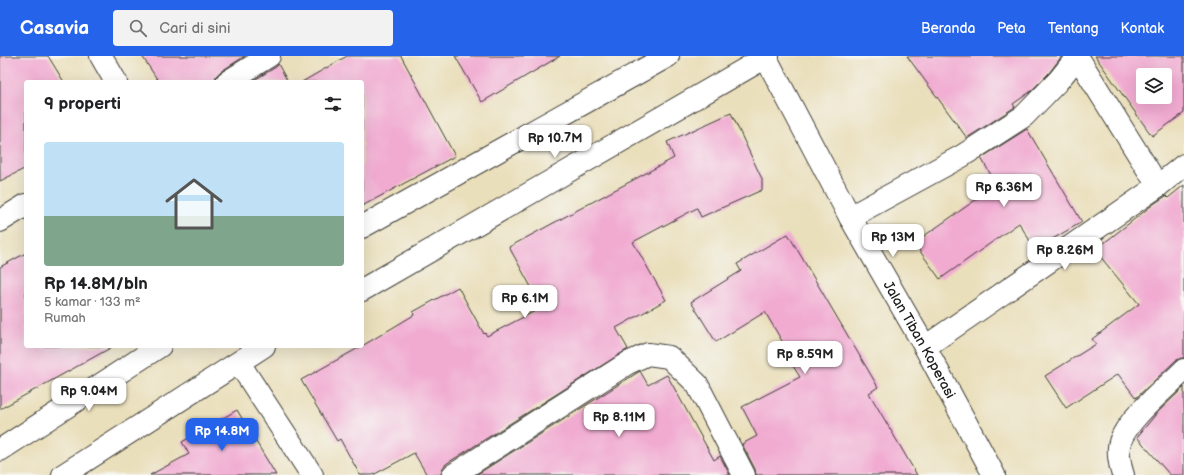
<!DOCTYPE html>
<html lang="id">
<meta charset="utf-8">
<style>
body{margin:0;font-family:"Balsamiq Sans",sans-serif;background:#f2f2f2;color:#202124;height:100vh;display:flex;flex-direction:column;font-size:15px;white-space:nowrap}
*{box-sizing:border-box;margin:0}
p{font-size:13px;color:#757577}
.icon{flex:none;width:22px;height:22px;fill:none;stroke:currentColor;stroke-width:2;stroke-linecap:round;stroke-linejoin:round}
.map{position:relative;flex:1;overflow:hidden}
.details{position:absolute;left:24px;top:24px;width:340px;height:268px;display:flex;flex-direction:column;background:#fff;border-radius:4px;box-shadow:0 4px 16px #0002}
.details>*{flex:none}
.controls{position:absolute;left:1136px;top:12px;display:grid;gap:8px}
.controls a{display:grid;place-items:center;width:36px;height:36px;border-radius:4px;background:#fff;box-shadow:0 4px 16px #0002;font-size:20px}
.price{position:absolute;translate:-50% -34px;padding:0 9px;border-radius:8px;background:#fff;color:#222;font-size:13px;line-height:26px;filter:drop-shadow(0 1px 2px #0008)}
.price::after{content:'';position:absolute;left:50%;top:24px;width:12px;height:9px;margin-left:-6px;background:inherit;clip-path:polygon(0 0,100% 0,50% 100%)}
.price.current{background:#2563eb;color:#fff}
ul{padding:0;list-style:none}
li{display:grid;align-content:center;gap:8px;height:212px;padding:0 20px}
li+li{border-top:1px solid #e0e0e0}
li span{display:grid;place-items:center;height:124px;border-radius:4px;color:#555}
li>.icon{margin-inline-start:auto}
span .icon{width:72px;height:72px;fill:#fffc;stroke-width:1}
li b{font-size:17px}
h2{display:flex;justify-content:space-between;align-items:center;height:48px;padding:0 20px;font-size:17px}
header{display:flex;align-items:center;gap:24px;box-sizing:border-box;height:56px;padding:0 20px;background:#2563eb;color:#fff}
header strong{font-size:19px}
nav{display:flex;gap:22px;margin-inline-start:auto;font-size:14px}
.search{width:280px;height:36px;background:#f2f2f2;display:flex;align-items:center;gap:10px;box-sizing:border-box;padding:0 14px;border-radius:4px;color:#757577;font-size:15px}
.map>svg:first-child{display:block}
.building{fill:#f1abd1;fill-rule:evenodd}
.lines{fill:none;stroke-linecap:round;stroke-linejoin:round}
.minor-casing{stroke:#3b3934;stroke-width:24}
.tertiary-casing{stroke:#3b3934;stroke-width:24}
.minor{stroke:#fff;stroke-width:22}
.tertiary{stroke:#fff;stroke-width:22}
.labels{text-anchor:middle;stroke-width:3.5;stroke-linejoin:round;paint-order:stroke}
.street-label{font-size:14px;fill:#1c1c1c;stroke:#f6f6f2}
</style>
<header>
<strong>Casavia</strong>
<div class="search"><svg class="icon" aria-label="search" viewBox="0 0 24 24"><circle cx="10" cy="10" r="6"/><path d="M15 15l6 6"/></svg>Cari di sini</div>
<nav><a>Beranda</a><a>Peta</a><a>Tentang</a><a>Kontak</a></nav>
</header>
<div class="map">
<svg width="1184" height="419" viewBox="0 0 1184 419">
<rect width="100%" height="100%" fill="#f6f6f2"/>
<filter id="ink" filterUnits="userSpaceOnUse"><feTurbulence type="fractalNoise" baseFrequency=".025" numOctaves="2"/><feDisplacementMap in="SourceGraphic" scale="8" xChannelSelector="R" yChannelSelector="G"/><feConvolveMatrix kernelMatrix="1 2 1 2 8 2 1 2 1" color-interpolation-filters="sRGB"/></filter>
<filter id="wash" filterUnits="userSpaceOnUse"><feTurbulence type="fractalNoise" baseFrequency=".012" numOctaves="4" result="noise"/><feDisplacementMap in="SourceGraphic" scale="16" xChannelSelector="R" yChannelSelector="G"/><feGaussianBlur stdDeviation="0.9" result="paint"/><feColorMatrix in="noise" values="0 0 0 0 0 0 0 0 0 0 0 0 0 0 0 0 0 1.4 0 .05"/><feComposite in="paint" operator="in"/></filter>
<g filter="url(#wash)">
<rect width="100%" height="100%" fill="#eadfbb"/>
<g id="blocks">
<!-- building -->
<g class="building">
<path d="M 0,0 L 48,0 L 64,26 L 26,26 L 26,112 L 0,125 Z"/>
<path d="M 142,0 L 245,0 L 220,16 L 216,20 L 215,26 L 159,26 Z"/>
<path d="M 347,0 L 401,0 L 455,100 L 362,150 L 362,26 L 302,26 Z"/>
<path d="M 455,0 L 560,0 L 482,46 Z"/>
<path d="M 907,0 L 1062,0 L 1049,17 L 1030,36 L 1013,48 L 1015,51 L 967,82 Z"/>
<path d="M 1095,0 L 1184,0 L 1184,57 L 1152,80 ZM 1143,19 L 1165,19 L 1165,41 L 1143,41 Z"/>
<path d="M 278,8 L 288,26 L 251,26 L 276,11 Z"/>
<path d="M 731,57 L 762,123 L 762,134 L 701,161 L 697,152 L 633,186 L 666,244 L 616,272 L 628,293 L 446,408 L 442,413 L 441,419 L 427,419 L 414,397 L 373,419 L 360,419 L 340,383 L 337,385 L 301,324 L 362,290 L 414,259 L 413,256 L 458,231 L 484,278 L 485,277 L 487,280 L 537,254 L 536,252 L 541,249 L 509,191 L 674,102 L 667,86 Z"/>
<path d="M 1027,73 L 1082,166 L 1035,193 L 1019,167 L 940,223 L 914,187 L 997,129 L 981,102 Z"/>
<path d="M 1184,129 L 1184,302 L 1181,302 L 1175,305 L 1136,342 L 1118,318 L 1066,352 L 1045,320 L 1096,288 L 1092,283 L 1139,248 L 1095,194 L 1155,147 L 1166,140 L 1168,142 Z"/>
<path d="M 788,178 L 878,331 L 869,337 L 917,419 L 756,419 L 755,413 L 742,388 L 757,380 L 742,351 L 800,321 L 793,310 L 796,309 L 765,256 L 716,286 L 691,246 L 741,215 L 737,208 Z"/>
<path d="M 26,197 L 26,290 L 114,290 L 0,353 L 0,211 Z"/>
<path d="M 640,315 L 648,329 L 667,319 L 714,404 L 720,400 L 730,419 L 476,419 Z"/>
<path d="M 1184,331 L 1184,419 L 1170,419 L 1137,381 L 1157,357 Z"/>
<path d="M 237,354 L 276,419 L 150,419 L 189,398 L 182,386 Z"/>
</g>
</g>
</g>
<g filter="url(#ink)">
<use href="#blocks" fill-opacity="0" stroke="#3b3934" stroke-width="1"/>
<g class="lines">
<defs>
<g id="minor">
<path d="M 101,0 L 116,26"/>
<path d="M 1077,0 L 1158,130"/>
<path d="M 227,26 L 269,0"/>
<path d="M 850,161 L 962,100 L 1024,60 L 1058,25 L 1078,0"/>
<path d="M 0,165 L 26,149"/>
<path d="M 362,171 L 668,0"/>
<path d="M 362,234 L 768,0"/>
<path d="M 925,291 L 1158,130 L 1184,109"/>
<path d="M 239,307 L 312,419"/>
<path d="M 0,394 L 160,290"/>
<path d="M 63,419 L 264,290"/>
<path d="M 453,419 L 628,307 L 648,298 L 669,301 L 697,328 L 744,419"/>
<path d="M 1123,419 C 1120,411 1117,394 1120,386 C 1127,363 1166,332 1184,314"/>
</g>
<g id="tertiary">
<path id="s1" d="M 765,0 L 850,161 L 925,291 L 994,419"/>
</g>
</defs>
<!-- minor casing -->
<use href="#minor" class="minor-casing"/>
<!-- tertiary casing -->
<use href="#tertiary" class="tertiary-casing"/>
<!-- minor -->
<use href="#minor" class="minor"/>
<!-- tertiary -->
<use href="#tertiary" class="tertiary"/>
</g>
</g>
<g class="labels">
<!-- street labels -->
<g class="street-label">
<text dy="5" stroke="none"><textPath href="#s1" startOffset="323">Jalan Tiban Koperasi</textPath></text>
</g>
</g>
</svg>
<div class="controls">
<a><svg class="icon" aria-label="layers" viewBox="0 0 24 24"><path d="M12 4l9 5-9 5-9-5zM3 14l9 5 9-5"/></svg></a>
</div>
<b class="price" style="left:555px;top:103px">Rp 10.7M</b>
<b class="price" style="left:1004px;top:152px">Rp 6.36M</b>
<b class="price" style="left:893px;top:202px">Rp 13M</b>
<b class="price" style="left:1065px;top:215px">Rp 8.26M</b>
<b class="price" style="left:525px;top:263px">Rp 6.1M</b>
<b class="price" style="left:805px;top:319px">Rp 8.59M</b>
<b class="price" style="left:89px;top:356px">Rp 9.04M</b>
<b class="price" style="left:619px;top:382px">Rp 8.11M</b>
<b class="price current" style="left:222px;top:396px">Rp 14.8M</b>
<section class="details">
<h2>9 properti<svg class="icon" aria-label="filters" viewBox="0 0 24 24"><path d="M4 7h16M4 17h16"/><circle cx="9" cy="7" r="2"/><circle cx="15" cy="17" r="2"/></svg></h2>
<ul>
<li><span style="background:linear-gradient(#bfe0f5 60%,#7fa58c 0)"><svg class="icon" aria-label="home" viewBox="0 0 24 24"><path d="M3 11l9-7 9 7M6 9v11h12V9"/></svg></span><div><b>Rp 14.8M/bln</b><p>5 kamar · 133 m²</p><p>Rumah</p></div></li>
</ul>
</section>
</div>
